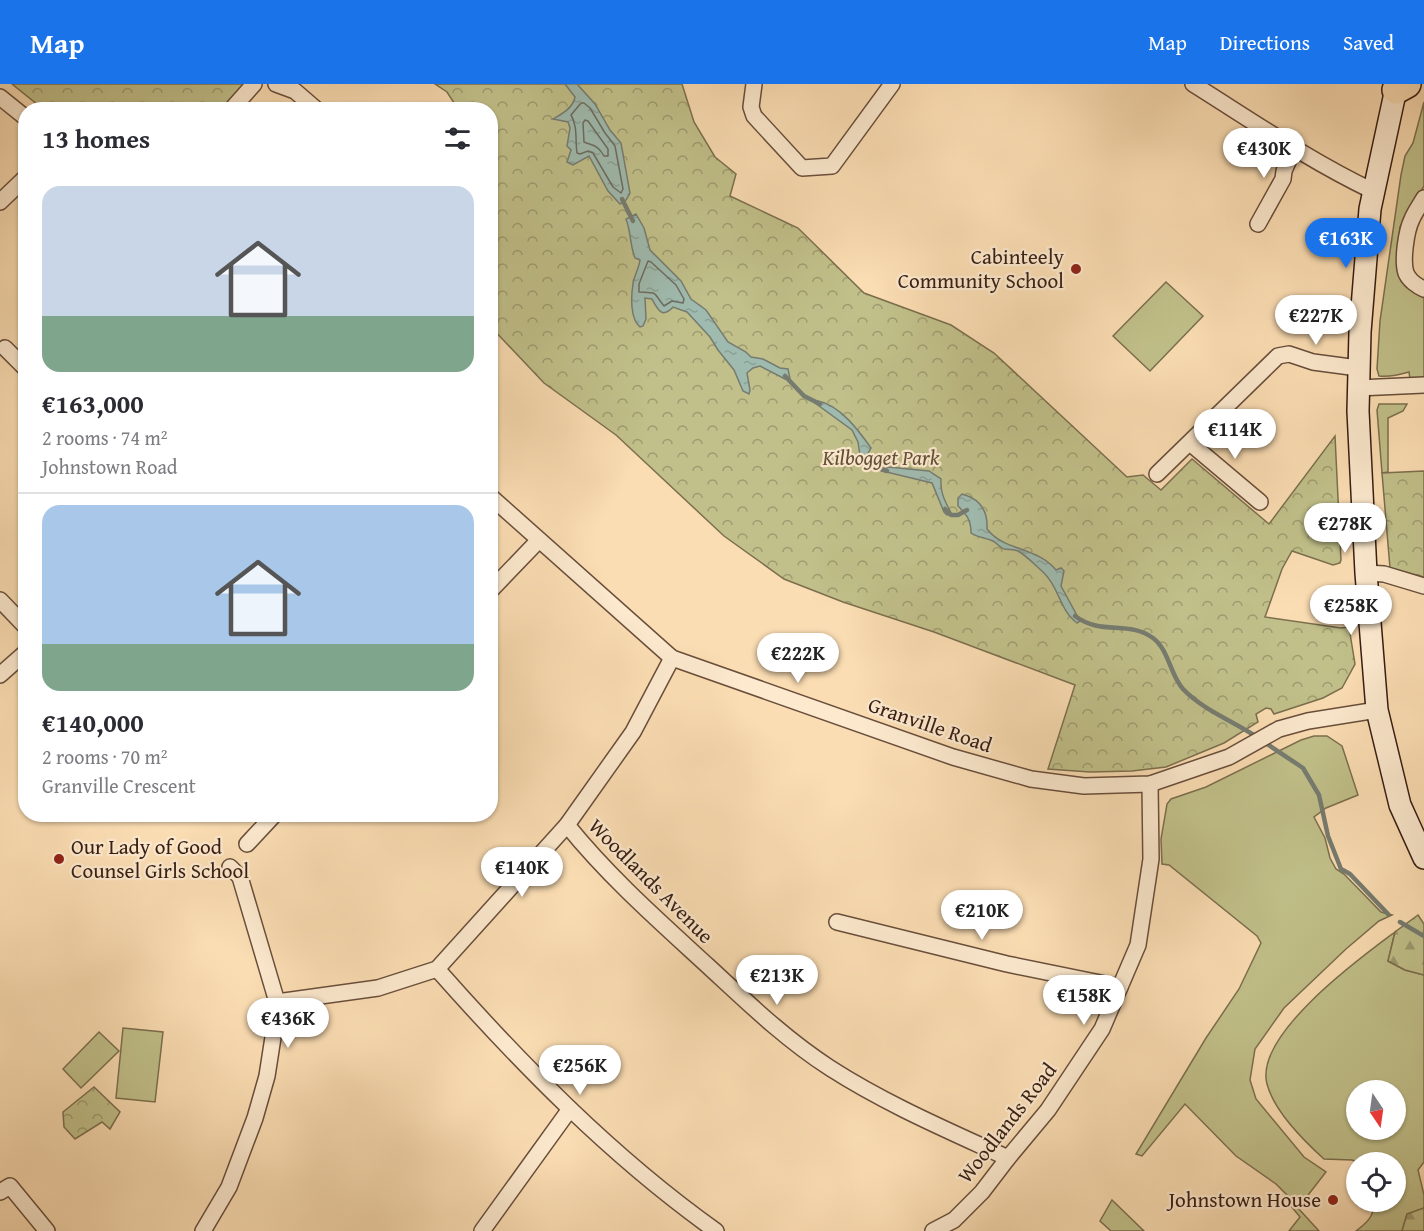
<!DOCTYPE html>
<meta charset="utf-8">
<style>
body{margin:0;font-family:"Gentium Book Plus",serif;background:#f7f7f7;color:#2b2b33;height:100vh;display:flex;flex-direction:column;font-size:22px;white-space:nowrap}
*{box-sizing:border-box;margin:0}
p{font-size:20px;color:#7c7c81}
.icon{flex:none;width:33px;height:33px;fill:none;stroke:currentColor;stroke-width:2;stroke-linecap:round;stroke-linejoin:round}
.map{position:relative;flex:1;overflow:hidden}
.sheet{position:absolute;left:18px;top:18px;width:480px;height:720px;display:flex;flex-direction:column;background:#fff;border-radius:24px;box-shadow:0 2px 4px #0004}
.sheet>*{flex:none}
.needle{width:39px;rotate:167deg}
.tools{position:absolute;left:1346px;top:996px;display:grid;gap:12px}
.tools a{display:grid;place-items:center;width:60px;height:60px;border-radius:50%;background:#fff;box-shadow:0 2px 4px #0004;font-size:30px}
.price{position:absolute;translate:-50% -51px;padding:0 14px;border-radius:21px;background:#fff;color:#222;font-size:20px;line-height:39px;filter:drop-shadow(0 2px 3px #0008)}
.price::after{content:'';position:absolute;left:50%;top:36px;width:18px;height:14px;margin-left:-9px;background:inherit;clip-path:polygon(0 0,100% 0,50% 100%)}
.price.on{background:#1a73e8;color:#fff}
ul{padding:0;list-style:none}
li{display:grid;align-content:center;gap:12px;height:318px;padding:0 24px}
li+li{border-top:2px solid #e1e1e2}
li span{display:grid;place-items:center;height:186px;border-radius:18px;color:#555}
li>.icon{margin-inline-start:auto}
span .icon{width:108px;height:108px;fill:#fffc;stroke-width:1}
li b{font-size:26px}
h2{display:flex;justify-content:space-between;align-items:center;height:72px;padding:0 24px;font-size:26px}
header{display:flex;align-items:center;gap:36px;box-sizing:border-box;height:84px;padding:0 30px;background:#1a73e8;color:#fff}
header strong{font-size:28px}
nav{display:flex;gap:33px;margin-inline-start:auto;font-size:21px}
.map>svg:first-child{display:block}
.grass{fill:#c1c08a;stroke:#7c6f4e;stroke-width:1.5;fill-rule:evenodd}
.forest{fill:url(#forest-firs);stroke:#7c6f4e;stroke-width:1.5}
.park{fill:url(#park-crowns);stroke:#7c6f4e;stroke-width:1.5}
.water{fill:url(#water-ripples);stroke:#767c71;stroke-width:1.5}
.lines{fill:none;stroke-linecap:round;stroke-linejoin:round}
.shore{stroke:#6c6c61;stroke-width:1.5}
.stream{stroke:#767c71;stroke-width:4.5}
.street-casing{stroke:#694e3b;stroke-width:18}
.secondary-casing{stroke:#381e13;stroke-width:24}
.highway-casing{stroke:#381e13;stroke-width:30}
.street{stroke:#fce9ce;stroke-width:15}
.secondary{stroke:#fce9ce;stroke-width:21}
.highway{stroke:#fbddb3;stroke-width:27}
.poi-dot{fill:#8f2418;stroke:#fce9ce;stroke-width:2}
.labels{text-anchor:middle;stroke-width:4.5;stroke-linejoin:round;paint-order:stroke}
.poi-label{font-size:21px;fill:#381e13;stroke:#fce9ce;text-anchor:end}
.park-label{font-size:21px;font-style:italic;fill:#614f37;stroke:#fce9ce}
.street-label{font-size:21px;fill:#381e13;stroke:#fce9ce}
</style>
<header>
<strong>Map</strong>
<nav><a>Map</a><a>Directions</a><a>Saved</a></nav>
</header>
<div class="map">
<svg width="1424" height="1147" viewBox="0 0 1424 1147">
<defs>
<pattern id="forest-firs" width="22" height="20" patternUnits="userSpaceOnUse" patternTransform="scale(1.5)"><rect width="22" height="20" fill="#c1c08a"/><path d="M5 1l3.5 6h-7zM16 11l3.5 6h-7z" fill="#9e9b70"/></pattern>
<pattern id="park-crowns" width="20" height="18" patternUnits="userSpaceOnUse" patternTransform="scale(1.5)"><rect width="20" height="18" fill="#c1c08a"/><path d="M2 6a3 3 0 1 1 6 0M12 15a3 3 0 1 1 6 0" fill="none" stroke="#9e9b70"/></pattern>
<pattern id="water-ripples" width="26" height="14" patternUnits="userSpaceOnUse" patternTransform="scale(1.5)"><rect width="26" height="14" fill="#9fbbaf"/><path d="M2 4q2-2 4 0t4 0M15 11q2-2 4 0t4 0" fill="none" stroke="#8aa096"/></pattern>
</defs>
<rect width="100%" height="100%" fill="#fbddb3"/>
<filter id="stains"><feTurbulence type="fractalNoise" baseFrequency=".00333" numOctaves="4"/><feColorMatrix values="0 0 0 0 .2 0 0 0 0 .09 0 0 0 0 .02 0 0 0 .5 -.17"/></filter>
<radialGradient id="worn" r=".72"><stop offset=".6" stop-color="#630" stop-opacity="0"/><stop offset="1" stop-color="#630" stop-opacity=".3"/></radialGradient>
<!-- grass -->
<g class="grass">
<path d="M 1424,18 L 1424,102 L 1400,143 L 1397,181 L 1401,197 L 1406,203 L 1424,214 L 1424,295 L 1410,295 L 1409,288 C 1399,291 1390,293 1379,292 L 1377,285 L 1380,237 L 1401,91 L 1405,72 L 1413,59 Z"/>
<path d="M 1166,198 L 1203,232 L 1150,287 L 1113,252 Z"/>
<path d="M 1379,320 L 1407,320 L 1403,327 L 1388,334 L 1388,388 L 1382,389 L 1377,326 Z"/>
<path d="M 1314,652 L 1327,652 L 1342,662 L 1358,711 L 1326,724 L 1314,733 L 1325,754 L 1330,774 L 1336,785 L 1344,790 L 1381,828 L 1392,831 L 1379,837 L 1346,865 L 1284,924 L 1255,965 L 1250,996 L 1256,1015 L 1304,1073 L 1326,1088 L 1298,1124 L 1319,1147 L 1289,1147 L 1300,1133 L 1291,1122 L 1293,1117 L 1276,1100 L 1236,1072 L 1185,1020 L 1142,1072 L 1136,1070 L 1206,954 L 1239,905 L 1261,859 L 1257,852 L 1169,781 L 1162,780 L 1161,755 L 1167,720 L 1171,715 L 1206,703 L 1301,656 Z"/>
<path d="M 1395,848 L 1388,877 L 1405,886 L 1424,891 L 1424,1078 L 1418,1086 L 1424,1111 L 1424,1124 L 1407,1130 L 1402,1147 L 1356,1147 C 1368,1138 1374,1132 1374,1118 L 1395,1118 L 1395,1078 L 1357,1078 L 1352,1076 L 1324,1075 C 1303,1056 1274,1027 1267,1000 C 1254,951 1360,874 1395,848 ZM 1356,1006 L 1395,1006 L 1395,1046 L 1356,1046 Z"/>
<path d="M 123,944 L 163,948 L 155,1018 L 116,1014 Z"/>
<path d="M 99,948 L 119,967 L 81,1004 L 63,985 Z"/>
<path d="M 1112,1116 L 1144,1147 L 1111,1147 L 1100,1137 Z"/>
</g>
<!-- forest -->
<g class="forest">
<path d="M 1418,831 L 1424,840 L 1424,891 L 1405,886 L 1388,877 L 1395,848 Z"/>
<path d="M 1424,1124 L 1424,1147 L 1402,1147 L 1407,1130 Z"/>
</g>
<!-- park -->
<g class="park">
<path d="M 12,0 L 246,0 L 223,26 L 43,25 Z"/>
<path d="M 435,0 L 682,0 L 694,38 L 715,73 L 736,90 L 730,112 L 798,144 L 864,209 L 951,241 L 994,269 L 1127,393 L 1143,391 L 1161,406 L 1192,375 L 1269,440 L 1335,352 L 1341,476 L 1340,479 L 1333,481 L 1292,467 L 1282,485 L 1265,533 L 1341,544 L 1349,543 L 1355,580 L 1342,604 L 1323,614 L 1274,630 L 1271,625 L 1266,624 L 1256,630 L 1258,638 L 1224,659 L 1166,683 L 1132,687 L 1090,688 L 1048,685 L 1075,601 L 934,548 L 843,518 L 784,495 L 724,452 L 616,351 L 544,299 L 491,243 L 490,26 L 458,25 L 447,8 Z"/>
<path d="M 1424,387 L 1424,499 L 1390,484 L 1382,389 Z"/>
<path d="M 94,1003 L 120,1028 L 110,1045 L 102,1038 L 75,1055 L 64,1043 L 63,1028 Z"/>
</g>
<!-- water -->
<g class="water">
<path d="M 565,0 L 577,0 L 595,20 L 610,46 L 621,59 L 630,109 L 626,116 L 620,120 L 608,107 L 589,72 L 573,81 L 567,78 L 571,66 L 567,62 L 570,44 L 568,38 L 553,35 C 562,30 573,24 575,13 Z"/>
<path d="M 636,130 L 644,144 L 650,166 L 681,197 L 691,215 L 706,226 L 728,258 L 746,268 L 751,273 L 763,275 L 780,284 L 788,285 L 790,295 L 785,295 L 760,282 L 753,284 L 747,289 L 750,306 L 749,310 L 743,307 L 734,286 L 718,266 L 710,253 L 687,228 L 673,223 C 662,235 658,226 652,215 L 645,214 L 646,235 L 643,242 L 640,243 C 630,235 631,212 633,200 C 634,192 639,184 640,176 L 635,174 C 630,162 631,148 626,135 Z"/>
<path d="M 818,317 C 840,321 859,347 871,364 L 866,373 L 866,378 L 862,379 L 861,378 L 858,358 L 852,346 L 815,319 Z"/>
<path d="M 888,383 L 929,387 L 941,395 C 940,409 945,417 951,429 L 947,431 L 944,428 L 932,399 L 882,387 Z"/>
<path d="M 962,410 C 981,415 988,427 987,445 C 1005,468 1036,462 1056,486 L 1061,484 L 1064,487 L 1061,502 L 1080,537 L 1077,539 C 1060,527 1059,503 1044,489 C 1036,482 1027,472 1018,467 C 1014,465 1009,466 1004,465 C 1000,464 997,459 993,457 C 985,453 978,454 971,449 C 971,436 967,431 958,422 L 958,414 Z"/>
</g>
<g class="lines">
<!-- shore -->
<g class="shore">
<path d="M 581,19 L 584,19 L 590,24 L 605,49 L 615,62 L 623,105 L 621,109 L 613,103 L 593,69 L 588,67 L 580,70 L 577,69 C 575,56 578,43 571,31 Z"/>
<path d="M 585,36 L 588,37 L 608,65 L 608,72 L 604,72 C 598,61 594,62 584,58 L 583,39 Z"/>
<path d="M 648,177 L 651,178 L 676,201 L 684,215 L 683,219 L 672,217 L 664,222 C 652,207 659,209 639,208 L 639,200 Z"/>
</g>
<!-- stream -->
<g class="stream">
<path d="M 622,115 L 633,137"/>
<path d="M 785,292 L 804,312 L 820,320"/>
<path d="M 862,373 L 864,379 L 887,387"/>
<path d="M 945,425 L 951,431 L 958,431 L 967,426"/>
<path d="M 1075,532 C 1102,552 1128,536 1153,554 C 1169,566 1170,591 1183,605 C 1203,626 1233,637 1257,653"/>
<path d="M 1264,658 L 1303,684 L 1319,711 L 1328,752 L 1341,785 L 1350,790 L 1388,830"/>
<path d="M 1400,838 L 1424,852"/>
</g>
<defs>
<g id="street">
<path d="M 276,0 L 295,7 L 317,26"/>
<path d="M 754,0 L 751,23 L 754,32 L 802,84 L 832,82 L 892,0"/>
<path d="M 1193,0 C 1252,37 1310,77 1373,107"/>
<path d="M 0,13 L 26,34"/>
<path d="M 231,26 L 254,0"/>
<path d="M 1424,114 C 1420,121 1415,128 1412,135 C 1406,147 1402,177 1406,189 C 1409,196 1417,202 1424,205"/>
<path d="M 0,118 L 26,93"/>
<path d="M 1258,140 L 1283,95 L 1284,87 L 1294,64"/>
<path d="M 5,264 L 26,285"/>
<path d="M 1358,304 L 1424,301"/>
<path d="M 1190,359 L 1260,418"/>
<path d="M 1157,390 L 1278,272 L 1289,270 L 1313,278 L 1358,284"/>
<path d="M 490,412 L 672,574 L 953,673 L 1031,695 L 1084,702 L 1150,700 L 1229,673 L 1279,645 L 1308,637 L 1377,626"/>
<path d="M 1366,489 L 1384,490 L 1424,502"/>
<path d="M 490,507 L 539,456"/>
<path d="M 0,516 L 26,543"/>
<path d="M 0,591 L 26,568"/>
<path d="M 567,741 C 609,793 659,837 708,882 C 747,918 785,955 830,984 C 886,1020 947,1046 1008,1074"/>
<path d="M 247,760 L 275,730"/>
<path d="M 837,838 L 1007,880 L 1120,903"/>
<path d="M 437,885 C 521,980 612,1073 716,1147"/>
<path d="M 277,918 L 378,904 L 437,885 L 567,741 L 633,648 L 672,574"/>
<path d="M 0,1108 L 10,1102 L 47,1147"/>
<path d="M 203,1147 L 229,1103 L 255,1034 L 267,992 L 274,947 L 277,918 L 240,793 L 230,783"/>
<path d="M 482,1147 L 570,1025"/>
<path d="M 933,1147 L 954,1136 L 982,1108 L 1008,1074 L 1048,1026 L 1102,945 L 1138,861 L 1151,775 L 1150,700"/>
</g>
<path id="secondary" d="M 1397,0 L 1370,125 L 1360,248 L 1358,327 L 1366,489 L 1377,626 L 1400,721 L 1424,774"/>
<path id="highway" d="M 1396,6 L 1407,0"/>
</defs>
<!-- street casing -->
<use href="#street" class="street-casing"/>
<!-- secondary casing -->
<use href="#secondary" class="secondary-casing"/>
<!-- highway casing -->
<use href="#highway" class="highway-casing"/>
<!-- street -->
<use href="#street" class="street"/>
<!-- secondary -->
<use href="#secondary" class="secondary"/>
<!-- highway -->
<use href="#highway" class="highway"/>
</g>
<!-- markers -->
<g class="poi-dot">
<circle cx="1076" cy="185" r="6"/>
<circle cx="59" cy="775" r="6"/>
<circle cx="1333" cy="1116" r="6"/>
</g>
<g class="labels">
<!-- poi labels -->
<g class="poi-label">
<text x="1064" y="180">Cabinteely<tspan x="1064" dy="24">Community School</tspan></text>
<text x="71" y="770" text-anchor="start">Our Lady of Good<tspan x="71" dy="24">Counsel Girls School</tspan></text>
<text x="1321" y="1123">Johnstown House</text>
</g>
<!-- park labels -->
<g class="park-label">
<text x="881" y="381">Kilbogget Park</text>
</g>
<!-- street labels -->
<g class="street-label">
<text transform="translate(930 641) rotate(19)" y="7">Granville Road</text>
<text transform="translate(651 797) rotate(45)" y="7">Woodlands Avenue</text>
<text transform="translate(1007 1039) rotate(-52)" y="7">Woodlands Road</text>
</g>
</g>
<rect width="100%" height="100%" filter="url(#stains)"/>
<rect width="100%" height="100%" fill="url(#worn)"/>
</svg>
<div class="tools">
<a><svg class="needle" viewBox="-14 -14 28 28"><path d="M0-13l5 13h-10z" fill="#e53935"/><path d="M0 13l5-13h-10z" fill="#7c7c81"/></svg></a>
<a><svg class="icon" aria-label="locate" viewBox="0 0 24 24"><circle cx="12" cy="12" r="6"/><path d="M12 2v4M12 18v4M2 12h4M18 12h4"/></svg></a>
</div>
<b class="price" style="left:1264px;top:95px">€430K</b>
<b class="price on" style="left:1346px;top:185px">€163K</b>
<b class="price" style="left:1316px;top:262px">€227K</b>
<b class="price" style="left:1235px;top:376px">€114K</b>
<b class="price" style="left:1345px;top:470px">€278K</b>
<b class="price" style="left:1351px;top:552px">€258K</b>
<b class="price" style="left:798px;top:600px">€222K</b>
<b class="price" style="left:522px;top:814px">€140K</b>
<b class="price" style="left:982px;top:857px">€210K</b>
<b class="price" style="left:777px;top:922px">€213K</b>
<b class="price" style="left:1084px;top:942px">€158K</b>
<b class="price" style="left:288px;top:965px">€436K</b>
<b class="price" style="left:580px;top:1012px">€256K</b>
<section class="sheet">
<h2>13 homes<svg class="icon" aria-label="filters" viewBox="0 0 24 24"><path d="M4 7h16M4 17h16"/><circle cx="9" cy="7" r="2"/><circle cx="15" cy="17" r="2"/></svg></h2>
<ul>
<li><span style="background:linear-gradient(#c9d6e8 70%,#7fa58c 0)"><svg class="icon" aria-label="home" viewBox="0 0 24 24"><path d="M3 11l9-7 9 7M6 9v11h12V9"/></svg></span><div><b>€163,000</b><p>2 rooms · 74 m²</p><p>Johnstown Road</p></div></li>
<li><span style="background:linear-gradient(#a9c7e8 75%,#7fa58c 0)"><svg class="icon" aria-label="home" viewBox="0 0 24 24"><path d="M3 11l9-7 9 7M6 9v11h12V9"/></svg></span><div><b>€140,000</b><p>2 rooms · 70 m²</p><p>Granville Crescent</p></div></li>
</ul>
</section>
</div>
